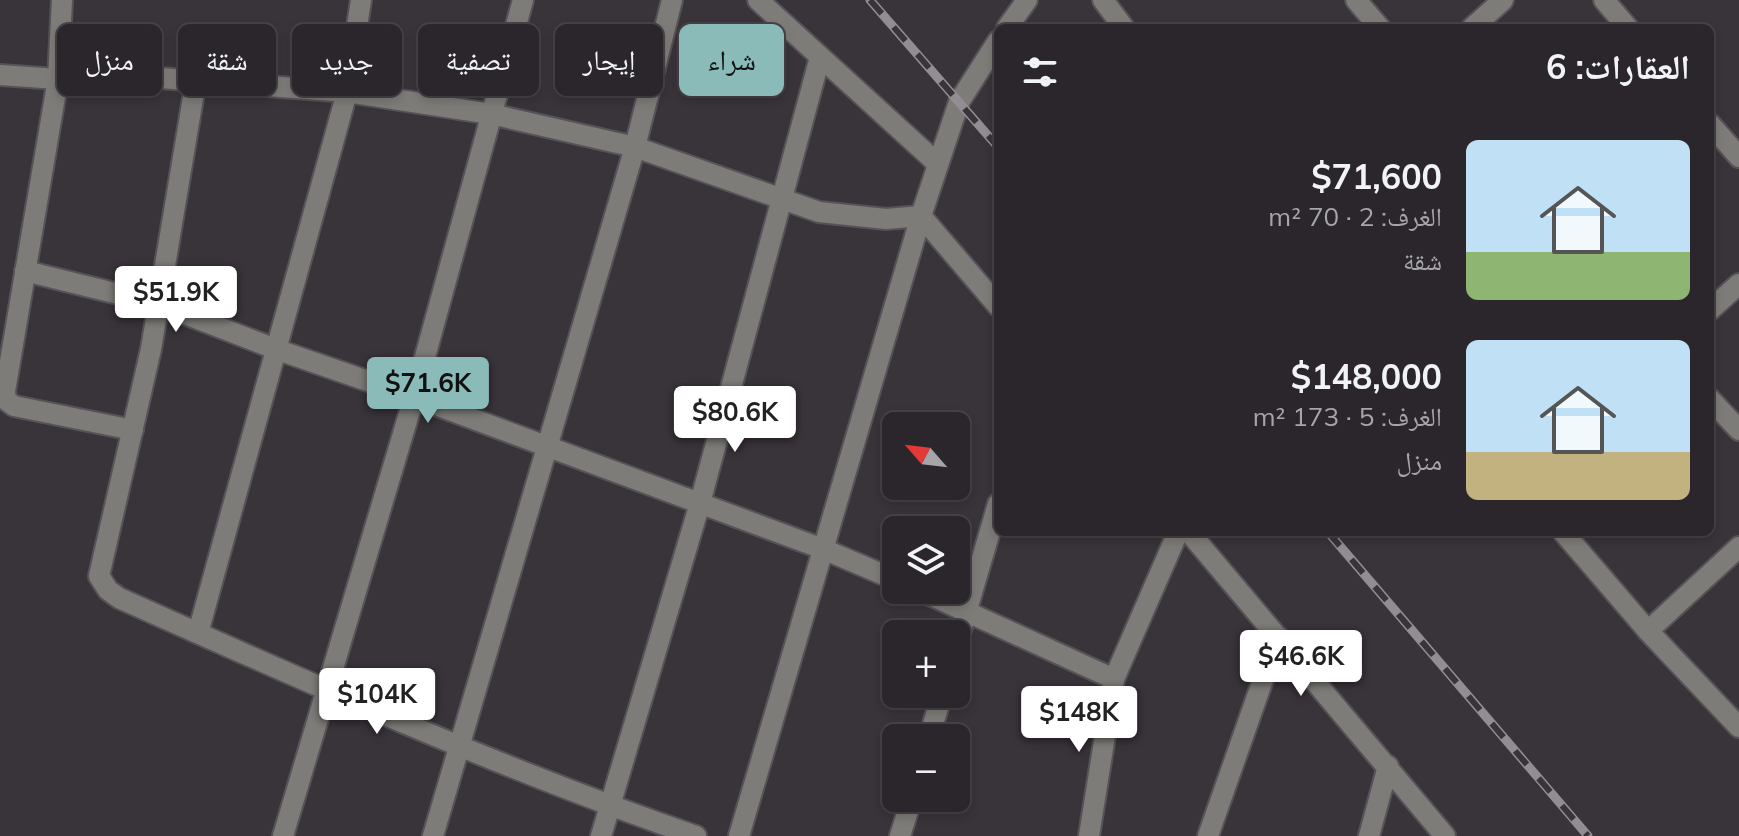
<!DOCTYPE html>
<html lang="ar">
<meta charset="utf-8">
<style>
body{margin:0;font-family:Mulish,"Noto Naskh Arabic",sans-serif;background:#332e34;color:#f1f3f6;direction:rtl;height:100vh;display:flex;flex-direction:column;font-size:30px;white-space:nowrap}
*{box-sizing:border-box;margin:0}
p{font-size:26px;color:#a6a5a9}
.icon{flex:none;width:44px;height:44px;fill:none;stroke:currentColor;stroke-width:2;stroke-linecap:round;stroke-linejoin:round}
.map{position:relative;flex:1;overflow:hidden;direction:ltr}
.sheet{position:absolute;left:994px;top:24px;width:720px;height:512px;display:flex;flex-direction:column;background:#2b262c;border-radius:12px;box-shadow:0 4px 12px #0003,0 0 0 2px #474348;direction:rtl}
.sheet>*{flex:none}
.hud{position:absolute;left:24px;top:24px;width:760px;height:72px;direction:rtl;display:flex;gap:16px}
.needle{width:52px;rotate:298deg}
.fabs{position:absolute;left:882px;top:412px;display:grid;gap:16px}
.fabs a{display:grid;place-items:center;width:88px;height:88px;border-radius:12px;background:#2b262c;box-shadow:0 4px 12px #0003,0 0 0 2px #474348;font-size:40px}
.price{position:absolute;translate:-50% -68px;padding:0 18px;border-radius:8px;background:#fff;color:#222;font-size:26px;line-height:52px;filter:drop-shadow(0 2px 4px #0008)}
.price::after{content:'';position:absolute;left:50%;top:48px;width:24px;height:18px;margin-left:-12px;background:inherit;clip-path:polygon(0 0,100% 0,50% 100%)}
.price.selected{background:#8bbbb9;color:#111}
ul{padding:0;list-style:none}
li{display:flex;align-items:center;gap:24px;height:200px;padding:0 24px}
li span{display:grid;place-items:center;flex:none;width:224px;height:160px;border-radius:12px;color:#555}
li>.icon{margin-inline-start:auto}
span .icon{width:96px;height:96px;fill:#fffc;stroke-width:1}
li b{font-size:34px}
h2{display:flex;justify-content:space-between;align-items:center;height:96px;padding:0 24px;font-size:34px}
.chip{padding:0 28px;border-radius:12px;background:#2b262c;box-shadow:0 4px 12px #0003,0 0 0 2px #474348;font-size:28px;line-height:72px}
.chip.selected{background:#8bbbb9;color:#111}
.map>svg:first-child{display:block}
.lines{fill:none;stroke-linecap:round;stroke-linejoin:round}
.minor-casing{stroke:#575258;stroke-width:24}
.minor{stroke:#7e7c78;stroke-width:20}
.rail-casing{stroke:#928d92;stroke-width:9}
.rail{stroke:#39333a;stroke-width:6;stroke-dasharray:18;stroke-linecap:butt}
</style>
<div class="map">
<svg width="1739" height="836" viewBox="0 0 1739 836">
<rect width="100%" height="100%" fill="#39333a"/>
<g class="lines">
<defs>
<g id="minor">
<path d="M 62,0 L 58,79 L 5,391 L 6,400 L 14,406 L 133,430"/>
<path d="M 758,0 L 938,164"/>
<path d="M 1103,0 L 1124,28"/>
<path d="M 1356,0 L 1380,28"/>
<path d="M 1604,0 L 1628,28"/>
<path d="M 1007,28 L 1027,0"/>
<path d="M 1472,28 L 1503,0"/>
<path d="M 0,75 L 58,79 L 160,78 L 347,92 L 491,114 L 635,147 L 819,212 L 886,219 L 921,216"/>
<path d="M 196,80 L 151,349 L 99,576 L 108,590 L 119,598 C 309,683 499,768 696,836"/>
<path d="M 1710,124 L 1739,157"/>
<path d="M 921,216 L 998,306"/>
<path d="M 25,271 L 159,304 L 278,350 L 414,397 L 823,549 L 896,580"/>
<path d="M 1710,310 L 1739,284"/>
<path d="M 1710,399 L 1739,430"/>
<path d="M 1189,532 L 1445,836"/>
<path d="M 1563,532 L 1648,631 L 1739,727"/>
<path d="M 919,590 L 1114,679"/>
<path d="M 1648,631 L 1739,547"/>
<path d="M 198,633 L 347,92 L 361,0"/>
<path d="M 956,647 L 998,504"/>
<path d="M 929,738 L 942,694"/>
<path d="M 283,836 L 414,397 L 523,0"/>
<path d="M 433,836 L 635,147 L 672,0"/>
<path d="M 601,836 L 700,503 L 820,57"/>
<path d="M 739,836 L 921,216 L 959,102 L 998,41"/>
<path d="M 900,836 L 912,798"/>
<path d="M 1089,836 L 1114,679 L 1178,532"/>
<path d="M 1208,836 L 1278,637"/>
<path d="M 1369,836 L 1388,766"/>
</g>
</defs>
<!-- minor casing -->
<use href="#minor" class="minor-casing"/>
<!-- minor -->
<use href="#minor" class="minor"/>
<defs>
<g id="rail">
<path d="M 870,0 L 998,147"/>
<path d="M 1328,532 L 1588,836"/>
</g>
</defs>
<!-- rail casing -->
<use href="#rail" class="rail-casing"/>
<!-- rail -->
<use href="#rail" class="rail"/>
</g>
</svg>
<div class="fabs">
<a><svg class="needle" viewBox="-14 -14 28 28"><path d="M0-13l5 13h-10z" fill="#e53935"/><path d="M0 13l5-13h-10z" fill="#a6a5a9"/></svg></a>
<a><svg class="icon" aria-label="layers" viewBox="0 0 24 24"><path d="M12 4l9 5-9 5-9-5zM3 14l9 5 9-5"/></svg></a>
<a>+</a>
<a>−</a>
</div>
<b class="price" style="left:176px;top:334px">$51.9K</b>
<b class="price selected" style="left:428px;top:425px">$71.6K</b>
<b class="price" style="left:735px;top:454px">$80.6K</b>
<b class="price" style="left:1301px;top:698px">$46.6K</b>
<b class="price" style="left:377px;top:736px">$104K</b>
<b class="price" style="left:1079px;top:754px">$148K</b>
<div class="hud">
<a class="chip selected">شراء</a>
<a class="chip">إيجار</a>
<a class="chip">تصفية</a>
<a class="chip">جديد</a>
<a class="chip">شقة</a>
<a class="chip">منزل</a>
</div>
<section class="sheet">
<h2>العقارات: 6<svg class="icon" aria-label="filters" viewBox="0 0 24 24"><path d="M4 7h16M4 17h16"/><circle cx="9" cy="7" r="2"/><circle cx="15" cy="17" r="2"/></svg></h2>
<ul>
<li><span style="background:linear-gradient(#bfe0f5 70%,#8fb573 0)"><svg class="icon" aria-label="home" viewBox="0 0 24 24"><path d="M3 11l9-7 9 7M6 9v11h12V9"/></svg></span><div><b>$71,600</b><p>الغرف: 2 · 70 m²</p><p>شقة</p></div></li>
<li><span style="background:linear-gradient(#bfe0f5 70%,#c2b280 0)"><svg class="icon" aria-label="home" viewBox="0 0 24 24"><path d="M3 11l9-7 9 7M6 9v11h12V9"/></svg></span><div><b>$148,000</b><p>الغرف: 5 · 173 m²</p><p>منزل</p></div></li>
</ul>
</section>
</div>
